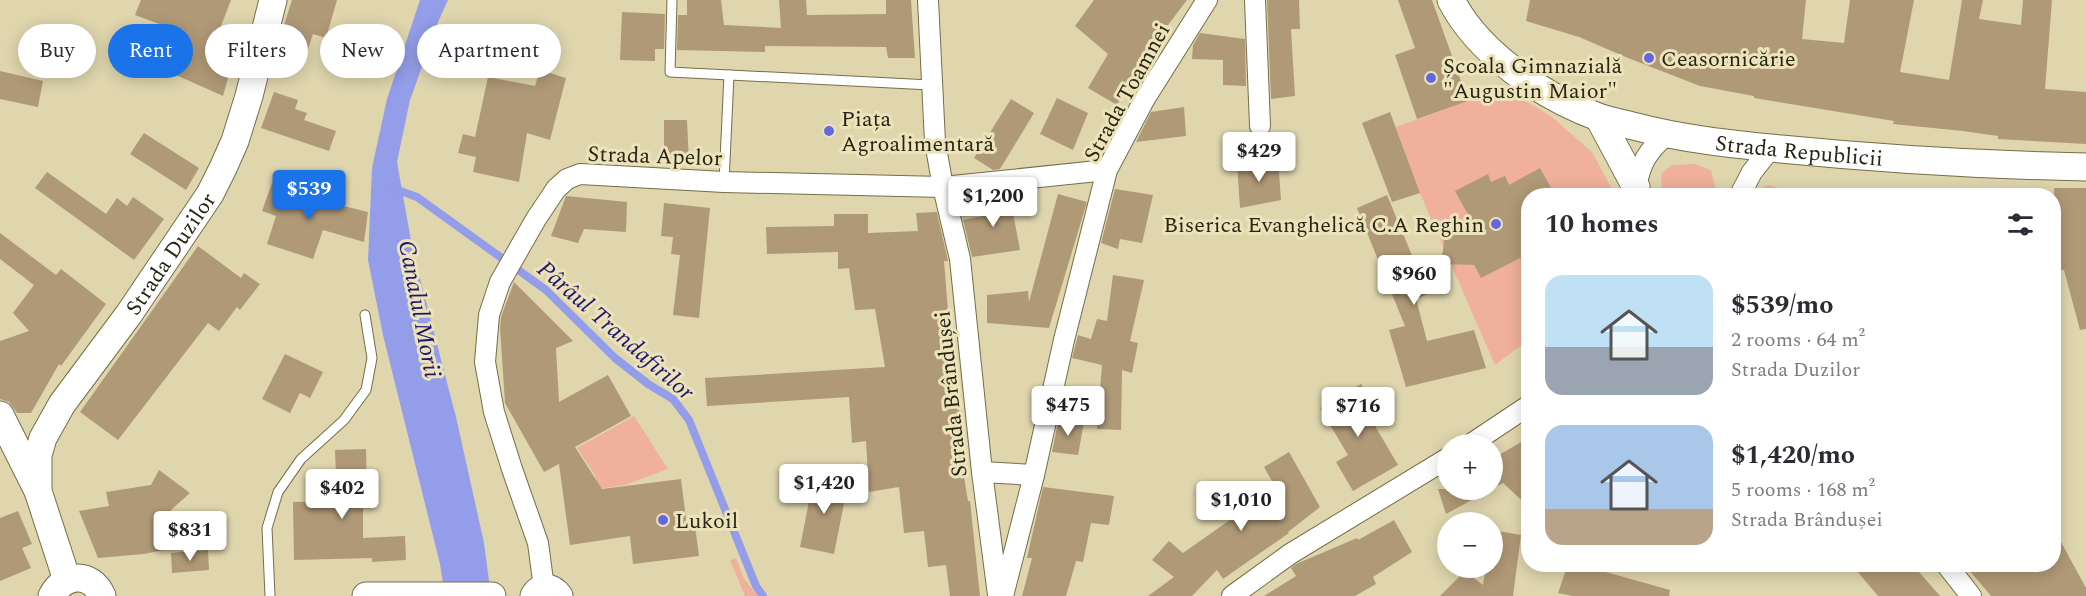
<!DOCTYPE html>
<meta charset="utf-8">
<style>
body{margin:0;font-family:Spectral,serif;background:#f2f2f3;color:#2b2b33;height:100vh;display:flex;flex-direction:column;font-size:22px;white-space:nowrap}
*{box-sizing:border-box;margin:0}
p{font-size:20px;color:#7c7c81}
.icon{flex:none;width:33px;height:33px;fill:none;stroke:currentColor;stroke-width:2;stroke-linecap:round;stroke-linejoin:round}
.map{position:relative;flex:1;overflow:hidden}
.drawer{position:absolute;left:1521px;top:188px;width:540px;height:384px;display:flex;flex-direction:column;background:#fff;border-radius:24px;box-shadow:0 3px 15px #0003}
.drawer>*{flex:none}
.top-card{position:absolute;left:18px;top:24px;width:570px;height:54px;display:flex;gap:12px}
.buttons{position:absolute;left:1437px;top:434px;display:grid;gap:12px}
.buttons a{display:grid;place-items:center;width:66px;height:66px;border-radius:50%;background:#fff;box-shadow:0 3px 15px #0003;font-size:30px}
.price{position:absolute;translate:-50% -51px;padding:0 14px;border-radius:6px;background:#fff;color:#222;font-size:20px;line-height:39px;filter:drop-shadow(0 2px 3px #0008)}
.price::after{content:'';position:absolute;left:50%;top:36px;width:18px;height:14px;margin-left:-9px;background:inherit;clip-path:polygon(0 0,100% 0,50% 100%)}
.price.on{background:#1a73e8;color:#fff}
ul{padding:0;list-style:none}
li{display:flex;align-items:center;gap:18px;height:150px;padding:0 24px}
li span{display:grid;place-items:center;flex:none;width:168px;height:120px;border-radius:18px;color:#555}
li>.icon{margin-inline-start:auto}
span .icon{width:72px;height:72px;fill:#fffc;stroke-width:1}
li b{font-size:26px}
h2{display:flex;justify-content:space-between;align-items:center;height:72px;padding:0 24px;font-size:26px}
.chip{padding:0 21px;border-radius:27px;background:#fff;box-shadow:0 3px 15px #0003;font-size:21px;line-height:54px}
.chip.on{background:#1a73e8;color:#fff}
.map>svg:first-child{display:block}
.green{fill:#f0b09c}
.water{fill:#939de9}
.lines{fill:none;stroke-linecap:round;stroke-linejoin:round}
.stream{stroke:#939de9;stroke-width:8}
.building{fill:#b09977}
.lane-casing{stroke:#766e49;stroke-width:11}
.street-casing{stroke:#766e49;stroke-width:22}
.secondary-casing{stroke:#766e49;stroke-width:29}
.lane{stroke:#fff;stroke-width:9}
.street{stroke:#fff;stroke-width:20}
.secondary{stroke:#fff;stroke-width:27}
.poi-dot{fill:#6468e0;stroke:#ece3ba;stroke-width:2}
.labels{text-anchor:middle;stroke-width:6;stroke-linejoin:round;paint-order:stroke}
.poi-label{font-size:22px;fill:#282516;stroke:#ece3ba;text-anchor:start}
.street-label{font-size:22px;fill:#282516;stroke:#ece3ba}
.water-label{font-size:24px;font-style:italic;fill:#21176f;stroke:#ece3ba}
</style>
<div class="map">
<svg width="2086" height="596" viewBox="0 0 2086 596">
<rect width="100%" height="100%" fill="#dfd6ae"/>
<!-- green -->
<g class="green">
<path d="M 1517,96 L 1552,117 L 1592,152 L 1615,195 L 1528,195 L 1528,340 L 1495,365 L 1420,193 L 1396,127 L 1468,101 Z"/>
<path d="M 1695,164 L 1711,170 L 1716,190 L 1712,195 L 1665,195 L 1662,191 L 1661,174 L 1672,165 Z"/>
<path d="M 1769,185 L 1786,191 L 1782,195 L 1750,195 L 1751,192 Z"/>
<path d="M 634,416 L 668,469 L 625,485 L 597,489 L 595,475 L 577,448 Z"/>
<path d="M 736,558 L 744,579 L 758,596 L 745,596 L 730,560 Z"/>
</g>
<!-- water -->
<path class="water" d="M 420,0 L 448,0 L 438,22 L 410,100 L 397,162 L 413,252 L 456,417 L 484,543 L 491,596 L 445,596 L 440,564 L 383,335 L 368,260 L 372,168 L 387,99 Z"/>
<g class="lines">
<!-- stream -->
<path class="stream" d="M 395,189 L 417,197 L 546,290 L 615,358 L 648,384 L 673,399 L 689,420 L 756,586 L 763,596"/>
</g>
<!-- building -->
<g class="building">
<path d="M 141,0 L 231,0 L 213,47 L 235,53 L 223,96 L 167,71 L 181,32 L 135,15 Z"/>
<path d="M 292,0 L 337,0 L 326,38 L 313,34 L 306,55 L 282,48 L 289,26 L 284,25 Z"/>
<path d="M 687,0 L 721,0 L 724,25 L 781,28 L 779,0 L 806,0 L 807,15 L 886,14 L 886,0 L 911,0 L 915,58 L 888,58 L 886,47 L 765,46 L 765,52 L 677,50 L 678,15 L 687,15 Z"/>
<path d="M 1094,0 L 1187,0 L 1168,25 L 1164,25 L 1135,71 L 1117,105 L 1088,88 L 1108,54 L 1075,26 Z"/>
<path d="M 1267,0 L 1299,0 L 1300,29 L 1291,29 L 1295,96 L 1271,99 Z"/>
<path d="M 1398,0 L 1432,0 L 1468,101 L 1417,119 L 1395,55 L 1415,48 Z"/>
<path d="M 1530,0 L 1806,0 L 1802,39 L 1844,43 L 1850,0 L 1914,0 L 1900,72 L 1949,80 L 1962,0 L 1983,0 L 1979,19 L 2021,25 L 2023,0 L 2052,0 L 2045,89 L 2086,92 L 2086,144 L 1998,139 L 1998,136 L 1963,131 L 1893,124 L 1894,121 L 1754,98 L 1754,96 L 1700,86 L 1628,58 L 1579,37 L 1526,21 Z"/>
<path d="M 622,12 L 665,14 L 664,49 L 655,49 L 655,61 L 620,60 Z"/>
<path d="M 1200,33 L 1245,39 L 1246,86 L 1223,85 L 1223,60 L 1192,59 L 1193,45 Z"/>
<path d="M 540,70 L 566,78 L 550,140 L 527,133 L 519,182 L 473,172 L 476,157 L 458,153 L 463,134 L 475,137 L 488,77 L 535,86 Z"/>
<path d="M 0,71 L 43,81 L 38,107 L 0,99 Z"/>
<path d="M 274,92 L 298,100 L 295,109 L 307,113 L 304,120 L 336,131 L 329,151 L 261,128 Z"/>
<path d="M 1057,98 L 1088,113 L 1073,150 L 1040,134 Z"/>
<path d="M 1011,99 L 1034,113 L 1000,169 L 993,170 L 974,158 Z"/>
<path d="M 1184,107 L 1186,136 L 1136,142 L 1151,112 Z"/>
<path d="M 1390,112 L 1420,193 L 1392,202 L 1362,123 Z"/>
<path d="M 664,120 L 687,120 L 689,163 L 664,162 Z"/>
<path d="M 144,133 L 199,168 L 186,190 L 130,154 Z"/>
<path d="M 1278,160 L 1281,200 L 1240,208 L 1237,163 Z"/>
<path d="M 1540,168 L 1555,195 L 1528,195 L 1528,254 L 1481,278 L 1474,265 L 1441,264 L 1445,235 L 1471,220 L 1455,191 L 1488,174 L 1491,182 L 1505,176 L 1509,185 Z"/>
<path d="M 47,172 L 106,214 L 117,198 L 127,206 L 133,197 L 164,219 L 134,260 L 35,188 Z"/>
<path d="M 272,183 L 327,202 L 368,212 L 364,242 L 323,230 L 313,259 L 267,244 L 276,216 L 262,211 Z"/>
<path d="M 2054,188 L 2086,188 L 2086,329 L 2080,330 L 2064,270 L 2054,271 Z"/>
<path d="M 1115,189 L 1153,195 L 1142,243 L 1120,239 L 1118,249 L 1101,243 Z"/>
<path d="M 1009,192 L 1020,250 L 972,257 L 963,220 L 988,215 L 984,195 Z"/>
<path d="M 1058,194 L 1087,202 L 1049,328 L 987,323 L 987,295 L 1028,291 L 1029,302 Z"/>
<path d="M 1387,195 L 1428,294 L 1416,299 L 1427,341 L 1474,330 L 1486,368 L 1406,387 L 1389,330 L 1405,326 L 1357,208 Z"/>
<path d="M 566,196 L 627,202 L 626,232 L 584,229 L 578,243 L 551,236 Z"/>
<path d="M 664,203 L 710,208 L 699,318 L 673,315 L 680,255 L 671,254 L 673,237 L 661,236 Z"/>
<path d="M 937,212 L 948,261 L 944,261 L 951,348 L 948,348 L 952,405 L 959,405 L 961,439 L 958,440 L 968,501 L 970,501 L 980,596 L 950,596 L 946,565 L 928,567 L 924,531 L 904,533 L 899,487 L 869,492 L 866,441 L 852,443 L 849,397 L 707,406 L 705,378 L 885,367 L 875,309 L 855,310 L 849,268 L 838,269 L 838,252 L 767,254 L 766,227 L 834,226 L 834,214 L 868,214 L 868,233 L 918,231 L 916,213 Z"/>
<path d="M 0,233 L 56,275 L 61,269 L 106,304 L 61,366 L 59,364 L 31,413 L 17,413 L 9,402 L 0,399 L 0,341 L 29,331 L 13,313 L 34,285 L 0,259 Z"/>
<path d="M 198,246 L 241,278 L 244,273 L 260,284 L 240,310 L 237,307 L 219,331 L 208,323 L 118,440 L 80,412 Z"/>
<path d="M 1113,275 L 1144,280 L 1130,341 L 1138,343 L 1132,373 L 1122,370 L 1121,430 L 1097,429 L 1102,365 L 1072,358 L 1078,335 L 1091,339 L 1097,319 L 1107,321 Z"/>
<path d="M 514,282 L 573,341 L 556,348 L 559,402 L 608,375 L 631,416 L 575,447 L 602,489 L 681,479 L 687,527 L 695,526 L 699,556 L 633,564 L 630,536 L 570,545 L 559,464 L 544,472 L 505,403 L 500,328 L 501,317 Z"/>
<path d="M 285,354 L 323,372 L 310,398 L 300,393 L 290,413 L 262,399 Z"/>
<path d="M 1361,384 L 1376,409 L 1368,414 L 1398,465 L 1353,491 L 1336,462 L 1348,455 L 1320,408 Z"/>
<path d="M 1059,417 L 1084,422 L 1078,455 L 1052,452 Z"/>
<path d="M 1528,438 L 1528,506 L 1503,483 L 1492,489 L 1492,459 Z"/>
<path d="M 366,449 L 367,491 L 363,491 L 363,538 L 405,536 L 406,560 L 372,562 L 372,558 L 294,560 L 293,502 L 337,501 L 335,450 Z"/>
<path d="M 1289,452 L 1320,507 L 1288,532 L 1289,533 L 1223,579 L 1217,570 L 1192,596 L 1148,596 L 1174,577 L 1152,560 L 1169,541 L 1183,553 L 1234,517 L 1230,510 L 1273,483 L 1264,467 Z"/>
<path d="M 159,470 L 190,493 L 171,510 L 178,547 L 144,554 L 98,558 L 79,511 L 109,506 L 106,492 L 151,485 Z"/>
<path d="M 814,476 L 848,483 L 834,554 L 800,547 Z"/>
<path d="M 1043,487 L 1114,496 L 1109,525 L 1091,523 L 1083,562 L 1076,561 L 1066,596 L 1022,596 L 1032,558 L 1027,558 Z"/>
<path d="M 1438,489 L 1492,489 L 1446,514 Z"/>
<path d="M 18,511 L 32,544 L 22,548 L 31,568 L 0,581 L 0,518 Z"/>
<path d="M 1394,520 L 1412,552 L 1373,577 L 1376,584 L 1355,596 L 1264,596 L 1296,576 L 1291,568 L 1296,564 L 1357,538 L 1358,540 Z"/>
<path d="M 2054,529 L 2086,588 L 2086,596 L 1991,596 L 1964,564 L 2054,564 Z"/>
<path d="M 1492,530 L 1521,535 L 1513,596 L 1440,596 L 1465,571 L 1483,585 L 1486,567 L 1492,567 Z"/>
<path d="M 208,550 L 209,570 L 172,573 L 171,553 Z"/>
<path d="M 1568,564 L 1577,564 L 1670,590 L 1669,596 L 1573,596 L 1558,593 Z"/>
<path d="M 1851,564 L 1912,564 L 1940,596 L 1878,596 Z"/>
</g>
<g class="lines">
<defs>
<g id="lane">
<path d="M 672,0 L 670,72 L 931,85"/>
<path d="M 724,182 L 729,75"/>
<path d="M 270,596 L 267,528 L 278,492 L 301,459 L 344,420 L 366,390 L 372,358 L 365,315"/>
</g>
<g id="street">
<path d="M 928,0 L 935,142 L 943,187 L 960,259 L 982,472 L 998,595"/>
<path d="M 1255,0 L 1260,126"/>
<path d="M 1638,191 L 1636,187 C 1641,162 1647,152 1666,135"/>
<path d="M 1740,195 L 1752,172 L 1771,148"/>
<path d="M 1471,444 L 1528,406"/>
<path d="M 982,472 L 1034,475"/>
<path d="M 1946,564 L 1971,596"/>
<path d="M 544,588 L 538,543 L 512,469 L 494,412 L 485,362 L 489,315 L 500,282 L 536,219 L 556,189 L 567,179 L 580,174 L 724,182 L 943,187 L 1107,170"/>
<path d="M 1003,596 L 1034,475 L 1064,340 L 1107,170 L 1144,100 L 1207,0"/>
<path d="M 1232,596 L 1290,554 L 1448,458"/>
</g>
<g id="secondary">
<path id="s1" d="M 1451,0 C 1478,53 1543,97 1598,117 C 1609,121 1621,123 1633,126 C 1682,139 1731,144 1781,149 C 1883,159 1984,165 2086,167"/>
<path d="M 1599,118 L 1636,187"/>
<path d="M 0,415 L 38,491 L 67,580"/>
<path id="s2" d="M 38,491 L 38,455 L 43,438 L 62,404 L 129,314 L 210,194 L 223,168 L 235,141 L 249,96 L 273,0"/>
<path d="M 52,596 C 64,573 91,571 102,596"/>
<path d="M 366,596 L 492,596"/>
<path d="M 534,596 C 540,585 552,586 559,596"/>
</g>
</defs>
<!-- lane casing -->
<use href="#lane" class="lane-casing"/>
<!-- street casing -->
<use href="#street" class="street-casing"/>
<!-- secondary casing -->
<use href="#secondary" class="secondary-casing"/>
<!-- lane -->
<use href="#lane" class="lane"/>
<!-- street -->
<use href="#street" class="street"/>
<!-- secondary -->
<use href="#secondary" class="secondary"/>
</g>
<!-- markers -->
<g class="poi-dot">
<circle cx="1649" cy="58" r="6"/>
<circle cx="1431" cy="78" r="6"/>
<circle cx="829" cy="131" r="6"/>
<circle cx="1496" cy="224" r="6"/>
<circle cx="663" cy="520" r="6"/>
</g>
<g class="labels">
<!-- poi labels -->
<g class="poi-label">
<text x="1661" y="66">Ceasornicărie</text>
<text x="1443" y="73">Școala Gimnazială<tspan x="1443" dy="25">"Augustin Maior"</tspan></text>
<text x="841" y="126">Piața<tspan x="841" dy="25">Agroalimentară</tspan></text>
<text x="1484" y="232" text-anchor="end">Biserica Evanghelică C.A Reghin</text>
<text x="675" y="528">Lukoil</text>
</g>
<!-- street labels -->
<g class="street-label">
<text transform="translate(1126 92) rotate(-61)" y="8">Strada Toamnei</text>
<text dy="8" stroke="none"><textPath href="#s1" startOffset="396">Strada Republicii</textPath></text>
<text transform="translate(655 155) rotate(2)" y="8">Strada Apelor</text>
<text dy="8" stroke="none"><textPath href="#s2" startOffset="278">Strada Duzilor</textPath></text>
<text transform="translate(950 394) rotate(-96)" y="8">Strada Brândușei</text>
</g>
<!-- water labels -->
<g class="water-label">
<text transform="translate(420 309) rotate(79)" y="8">Canalul Morii</text>
<text transform="translate(616 330) rotate(41)" y="8">Pârâul Trandafirilor</text>
</g>
</g>
</svg>
<div class="buttons">
<a>+</a>
<a>−</a>
</div>
<b class="price" style="left:1259px;top:183px">$429</b>
<b class="price on" style="left:309px;top:221px">$539</b>
<b class="price" style="left:993px;top:228px">$1,200</b>
<b class="price" style="left:1414px;top:306px">$960</b>
<b class="price" style="left:1068px;top:437px">$475</b>
<b class="price" style="left:1358px;top:438px">$716</b>
<b class="price" style="left:824px;top:515px">$1,420</b>
<b class="price" style="left:342px;top:520px">$402</b>
<b class="price" style="left:1241px;top:532px">$1,010</b>
<b class="price" style="left:190px;top:562px">$831</b>
<div class="top-card">
<a class="chip">Buy</a>
<a class="chip on">Rent</a>
<a class="chip">Filters</a>
<a class="chip">New</a>
<a class="chip">Apartment</a>
</div>
<section class="drawer">
<h2>10 homes<svg class="icon" aria-label="filters" viewBox="0 0 24 24"><path d="M4 7h16M4 17h16"/><circle cx="9" cy="7" r="2"/><circle cx="15" cy="17" r="2"/></svg></h2>
<ul>
<li><span style="background:linear-gradient(#bfe0f5 60%,#9aa5b1 0)"><svg class="icon" aria-label="home" viewBox="0 0 24 24"><path d="M3 11l9-7 9 7M6 9v11h12V9"/></svg></span><div><b>$539/mo</b><p>2 rooms · 64 m²</p><p>Strada Duzilor</p></div></li>
<li><span style="background:linear-gradient(#a9c7e8 70%,#b9a48a 0)"><svg class="icon" aria-label="home" viewBox="0 0 24 24"><path d="M3 11l9-7 9 7M6 9v11h12V9"/></svg></span><div><b>$1,420/mo</b><p>5 rooms · 168 m²</p><p>Strada Brândușei</p></div></li>
</ul>
</section>
</div>
